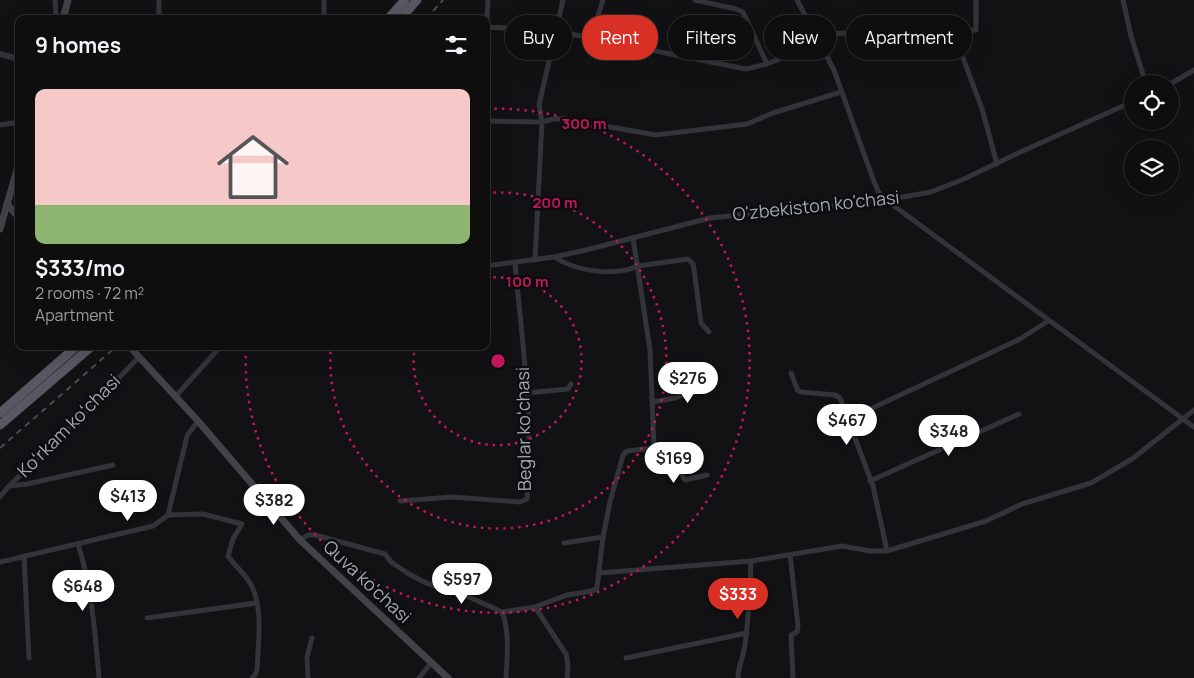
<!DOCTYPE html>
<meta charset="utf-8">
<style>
body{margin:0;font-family:Manrope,sans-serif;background:#1c1c1d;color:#f1f3f6;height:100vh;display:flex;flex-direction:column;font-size:19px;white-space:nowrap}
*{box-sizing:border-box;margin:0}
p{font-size:16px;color:#9b9c9e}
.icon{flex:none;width:28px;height:28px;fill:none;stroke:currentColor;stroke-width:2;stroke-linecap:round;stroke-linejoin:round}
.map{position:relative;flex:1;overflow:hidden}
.side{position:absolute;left:15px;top:15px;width:475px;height:335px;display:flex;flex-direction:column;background:#0e0e0f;border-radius:10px;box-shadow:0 5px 20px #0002,0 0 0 1px #2e2e2f}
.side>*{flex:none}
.top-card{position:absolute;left:505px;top:15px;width:475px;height:45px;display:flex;gap:10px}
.controls{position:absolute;left:1124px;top:75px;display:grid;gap:10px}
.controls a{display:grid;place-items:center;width:55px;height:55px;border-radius:50%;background:#0e0e0f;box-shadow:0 5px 20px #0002,0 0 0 1px #2e2e2f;font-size:25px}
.price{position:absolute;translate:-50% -42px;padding:0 11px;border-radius:18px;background:#fff;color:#222;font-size:16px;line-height:32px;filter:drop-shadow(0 1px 2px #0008)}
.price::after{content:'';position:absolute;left:50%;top:30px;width:15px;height:11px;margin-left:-8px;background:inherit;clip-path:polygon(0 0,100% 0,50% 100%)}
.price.current{background:#d93025;color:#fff}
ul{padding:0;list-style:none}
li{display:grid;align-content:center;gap:10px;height:265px;padding:0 20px}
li+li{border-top:1px solid #2e2e2f}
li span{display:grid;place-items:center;height:155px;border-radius:10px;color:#555}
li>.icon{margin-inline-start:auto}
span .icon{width:90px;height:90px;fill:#fffc;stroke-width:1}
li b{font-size:21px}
h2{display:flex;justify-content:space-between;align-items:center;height:60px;padding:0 20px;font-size:21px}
.chip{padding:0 18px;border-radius:22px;background:#0e0e0f;box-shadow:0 5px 20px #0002,0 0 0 1px #2e2e2f;font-size:18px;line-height:45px}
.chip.current{background:#d93025;color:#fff}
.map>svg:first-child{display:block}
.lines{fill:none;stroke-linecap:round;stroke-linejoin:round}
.minor{stroke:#333439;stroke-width:5}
.tertiary{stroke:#333439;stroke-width:6}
.secondary{stroke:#414349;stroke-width:7}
.trunk{stroke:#575861;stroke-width:9}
.rail{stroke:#4a4c52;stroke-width:2;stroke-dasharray:6 5;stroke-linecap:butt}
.ring{fill:none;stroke:#c2185b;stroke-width:2.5;stroke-dasharray:2.5 5}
.labels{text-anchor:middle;stroke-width:5;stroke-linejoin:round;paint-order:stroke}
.street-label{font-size:18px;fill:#a3a8b5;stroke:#0d0d0f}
.centre{fill:#c2185b;stroke:#0d0d0f;stroke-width:2.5}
.ring-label{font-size:15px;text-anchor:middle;font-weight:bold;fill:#c2185b;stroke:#0d0d0f;stroke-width:5;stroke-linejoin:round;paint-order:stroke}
</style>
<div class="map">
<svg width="1194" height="678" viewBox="0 0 1194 678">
<rect width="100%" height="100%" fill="#121214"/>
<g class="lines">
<!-- minor -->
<g class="minor">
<path d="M 55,0 L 56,17 L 59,19"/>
<path d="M 159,0 L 159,19"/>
<path d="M 324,0 L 324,19"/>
<path d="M 797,0 L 834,70 L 873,179 L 878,191 L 886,200 L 1194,427"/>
<path d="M 1123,0 L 1131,36 L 1146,84"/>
<path d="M 487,27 L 555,31 L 746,69 L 767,64 L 743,12 L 736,9 L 695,0"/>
<path d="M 953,31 L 982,109 L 997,164"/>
<path d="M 816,34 L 976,30 L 976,0"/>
<path d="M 486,38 L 488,0"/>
<path d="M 591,38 L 603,0"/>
<path d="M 767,64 L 795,53 L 823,48"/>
<path d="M 1170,84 L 1194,70"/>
<path d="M 486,121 L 542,122 L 553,119 L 565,119 L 656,135 L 747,124 L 773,113 L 841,92"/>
<path d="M 0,125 L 19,122"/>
<path d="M 554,257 C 576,271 613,277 638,266 L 688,259 L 693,264 L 694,269 L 701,323 L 709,332"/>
<path d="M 535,260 L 542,122 L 539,105 L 563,0"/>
<path d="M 486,266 L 554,257 L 586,250 L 710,218 L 886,200 L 931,192 L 964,179 L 1016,154 L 1132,102"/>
<path d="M 791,373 L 798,391 L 801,392 L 835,395 L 840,398 L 873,486 L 887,551"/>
<path d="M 526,393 L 568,389 L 571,384"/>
<path d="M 175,397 L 221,346"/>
<path d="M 653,402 L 675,398 L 716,383"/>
<path d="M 849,419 L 1020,339 L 1048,321"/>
<path d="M 654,448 C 663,452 675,460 680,469 C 682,473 682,477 685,480 L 707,475"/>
<path d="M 870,481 L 1019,414"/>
<path d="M 9,486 L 27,484 L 113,465"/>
<path d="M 0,497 L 9,486 L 93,405 L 139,357"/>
<path d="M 400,501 L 452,497 L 520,502 L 527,499 C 534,421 522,341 515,263"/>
<path d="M 168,515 L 203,514 L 242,524 L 233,539 L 228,556 C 234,565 244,573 250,583 C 264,606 258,644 257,670 L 255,675 L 252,678"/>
<path d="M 300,540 L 308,535 L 315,535 L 385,554 L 391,562 L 409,574 L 426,583 L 469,597 L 502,612 L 535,607 L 567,595 L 592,591 L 597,588 L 603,537 L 610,502 L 623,455 L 627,451 L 654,448 L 650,350 L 633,238"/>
<path d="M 564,543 L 603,537"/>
<path d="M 78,544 C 92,588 95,633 99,678"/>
<path d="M 790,554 L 798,626 L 797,632 L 791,635 L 793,678"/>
<path d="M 24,556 L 29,658"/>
<path d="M 0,562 L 153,526 L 168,515 L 187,436 L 198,421"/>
<path d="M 599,573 L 751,561 L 842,546 L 870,551 L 887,551 L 986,521 L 1022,504 L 1091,483 L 1132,459 L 1194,410"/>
<path d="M 535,607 L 566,654 L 568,665 L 567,678"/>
<path d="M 502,612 C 510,631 507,658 506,678"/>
<path d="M 147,618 L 257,603"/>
<path d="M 626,658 L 747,633"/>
<path d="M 308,678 L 307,657 L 312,638"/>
<path d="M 419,678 L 431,663"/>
<path d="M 738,678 C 738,666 744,656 745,644 C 749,616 750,589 751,561"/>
</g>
<!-- tertiary -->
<path class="tertiary" d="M 0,54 L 19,59"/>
<!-- secondary -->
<g class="secondary">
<path d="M 63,19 L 68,0"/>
<path d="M 7,204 L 19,218"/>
<path d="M 0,229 L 19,163"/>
<path d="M 129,346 L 198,421 L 300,540 L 448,678"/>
</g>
<!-- trunk -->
<g class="trunk">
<path d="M 388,19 L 405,0"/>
<path d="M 400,19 L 417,0"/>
<path d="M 0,413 L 77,346"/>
<path d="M 0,425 L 92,346"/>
</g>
<!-- rail -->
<g class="rail">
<path d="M 426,19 L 443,0"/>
<path d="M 0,448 L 117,346"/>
</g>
</g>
<!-- distance rings -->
<g class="ring">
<path d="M486 278A84 84 0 1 1 415 346"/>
<path d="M486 193A168 168 0 1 1 331 346"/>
<path d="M487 109A252 252 0 1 1 246 348"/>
</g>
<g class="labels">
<!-- street labels -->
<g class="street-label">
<text transform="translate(816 206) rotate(-6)" y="6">O'zbekiston ko'chasi</text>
<text transform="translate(69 426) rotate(-45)" y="6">Koʻrkam koʻchasi</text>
<text transform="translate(524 429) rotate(-91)" y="6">Beglar koʻchasi</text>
<text transform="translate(367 582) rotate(43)" y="6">Quva ko'chasi</text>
</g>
</g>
<circle cx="498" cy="361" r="8" class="centre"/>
<g class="ring-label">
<text x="584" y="129">300 m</text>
<text x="555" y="208">200 m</text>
<text x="527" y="287">100 m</text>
</g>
</svg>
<div class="controls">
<a><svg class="icon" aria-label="locate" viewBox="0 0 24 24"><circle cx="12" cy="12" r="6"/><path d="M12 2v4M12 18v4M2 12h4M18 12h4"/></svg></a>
<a><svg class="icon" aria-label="layers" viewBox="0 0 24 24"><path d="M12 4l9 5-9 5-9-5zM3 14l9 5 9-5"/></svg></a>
</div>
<b class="price" style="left:688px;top:404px">$276</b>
<b class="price" style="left:847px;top:446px">$467</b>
<b class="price" style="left:949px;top:457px">$348</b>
<b class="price" style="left:674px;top:484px">$169</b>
<b class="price" style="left:128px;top:522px">$413</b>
<b class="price" style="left:274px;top:526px">$382</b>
<b class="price" style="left:462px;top:605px">$597</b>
<b class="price" style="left:83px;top:612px">$648</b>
<b class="price current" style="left:738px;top:620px">$333</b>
<div class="top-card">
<a class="chip">Buy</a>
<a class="chip current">Rent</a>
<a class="chip">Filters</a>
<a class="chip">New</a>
<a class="chip">Apartment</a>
</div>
<section class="side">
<h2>9 homes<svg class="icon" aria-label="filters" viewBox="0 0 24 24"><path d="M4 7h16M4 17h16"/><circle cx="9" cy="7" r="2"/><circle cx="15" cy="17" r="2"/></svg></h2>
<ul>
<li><span style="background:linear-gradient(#f6c9c9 75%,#8fb573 0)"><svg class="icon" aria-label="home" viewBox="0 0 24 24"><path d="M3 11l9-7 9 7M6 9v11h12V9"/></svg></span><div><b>$333/mo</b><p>2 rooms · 72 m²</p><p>Apartment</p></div></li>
</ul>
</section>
</div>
